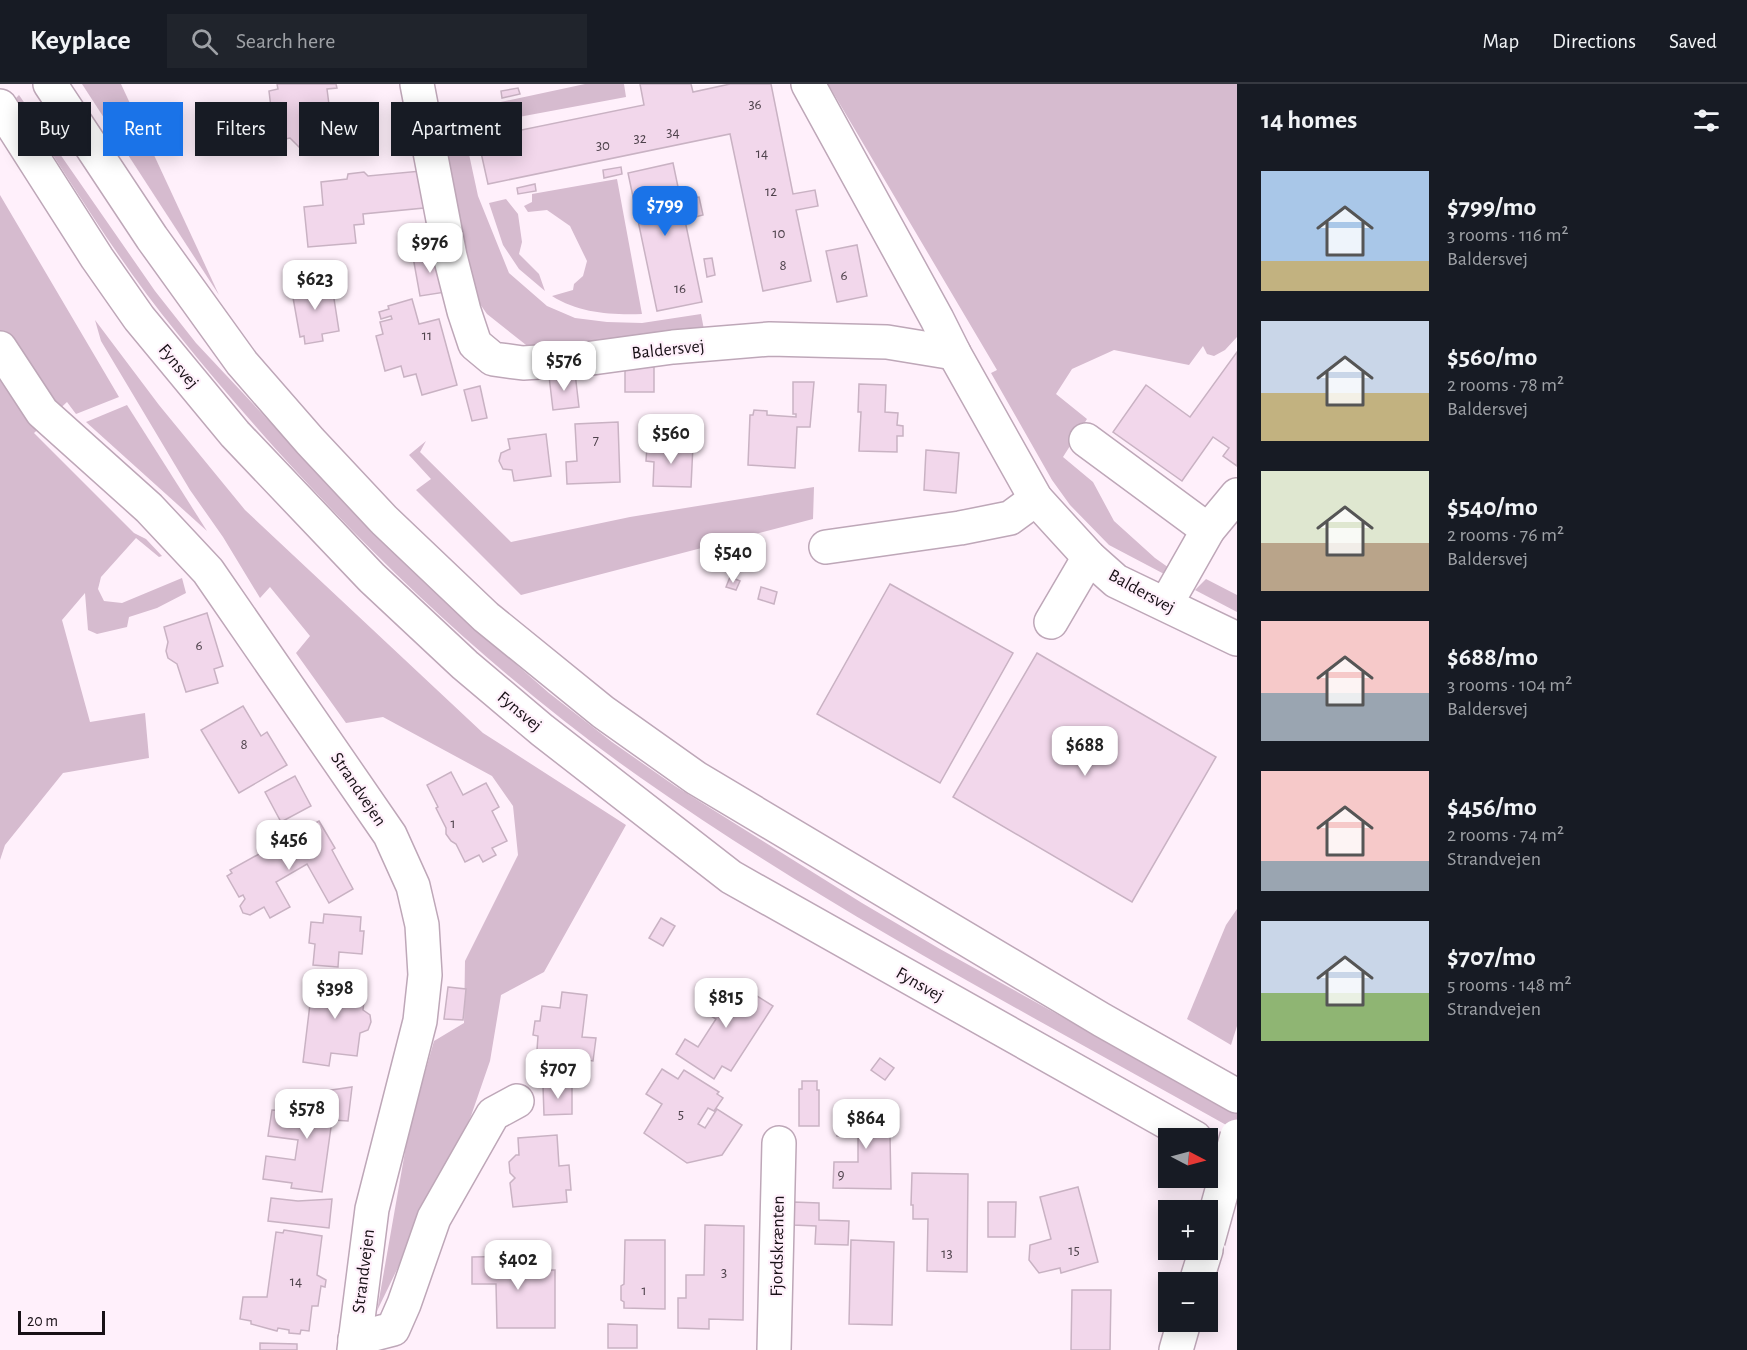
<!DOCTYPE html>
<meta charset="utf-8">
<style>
body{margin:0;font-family:"Alegreya Sans",sans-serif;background:#20242c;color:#f1f3f6;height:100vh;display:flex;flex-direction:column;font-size:22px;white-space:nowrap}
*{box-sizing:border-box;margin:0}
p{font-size:20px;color:#9ea1a6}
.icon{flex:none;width:33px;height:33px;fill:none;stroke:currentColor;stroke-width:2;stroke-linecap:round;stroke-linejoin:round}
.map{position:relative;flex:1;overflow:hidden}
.sheet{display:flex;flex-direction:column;background:#171b24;width:510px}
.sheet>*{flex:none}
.guide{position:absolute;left:18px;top:18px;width:570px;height:54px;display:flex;gap:12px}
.needle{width:39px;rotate:96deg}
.controls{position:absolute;left:1158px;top:1044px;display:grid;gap:12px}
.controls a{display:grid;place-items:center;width:60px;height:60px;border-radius:0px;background:#171b24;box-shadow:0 3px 15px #0003;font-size:30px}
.scale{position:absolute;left:18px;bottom:15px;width:87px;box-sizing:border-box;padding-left:6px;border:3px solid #181016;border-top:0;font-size:16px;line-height:21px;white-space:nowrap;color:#181016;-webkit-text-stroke:4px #fff0fb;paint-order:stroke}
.price{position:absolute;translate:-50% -51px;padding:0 14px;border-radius:12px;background:#fff;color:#222;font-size:20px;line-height:39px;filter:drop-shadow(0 2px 3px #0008)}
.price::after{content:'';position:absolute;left:50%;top:36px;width:18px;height:14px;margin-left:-9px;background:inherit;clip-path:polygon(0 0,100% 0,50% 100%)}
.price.active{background:#1a73e8;color:#fff}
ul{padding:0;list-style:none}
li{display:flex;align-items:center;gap:18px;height:150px;padding:0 24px}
li span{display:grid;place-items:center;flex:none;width:168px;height:120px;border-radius:0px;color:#555}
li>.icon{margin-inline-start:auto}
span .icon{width:72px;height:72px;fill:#fffc;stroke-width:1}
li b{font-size:26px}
h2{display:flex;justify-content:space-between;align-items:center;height:72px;padding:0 24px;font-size:26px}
.tag{padding:0 21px;border-radius:0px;background:#171b24;box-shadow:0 3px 15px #0003;font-size:21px;line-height:54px}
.tag.active{background:#1a73e8;color:#fff}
header{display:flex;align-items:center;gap:36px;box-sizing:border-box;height:84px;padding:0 30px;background:#171b24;border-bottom:2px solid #363941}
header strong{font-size:28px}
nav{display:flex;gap:33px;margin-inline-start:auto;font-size:21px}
.search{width:420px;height:54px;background:#20242c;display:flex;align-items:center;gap:15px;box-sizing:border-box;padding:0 21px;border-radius:0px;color:#9ea1a6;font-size:22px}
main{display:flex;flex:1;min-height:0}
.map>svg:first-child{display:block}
.green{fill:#d6bbcf}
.building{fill:#f2d7eb;stroke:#c9b2c3;stroke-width:1.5}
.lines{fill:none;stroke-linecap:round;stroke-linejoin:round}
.minor-casing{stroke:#bea7b8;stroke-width:36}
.major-casing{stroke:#bea7b8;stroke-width:36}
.minor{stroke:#fff;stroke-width:33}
.major{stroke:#fff;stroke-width:33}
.minor-bridge-casing{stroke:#bea7b8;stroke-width:36;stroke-linecap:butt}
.minor-bridge{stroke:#fff;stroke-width:33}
.labels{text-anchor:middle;stroke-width:4.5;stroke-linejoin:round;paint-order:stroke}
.number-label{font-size:15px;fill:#4e424b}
.street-label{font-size:18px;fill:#181016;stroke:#fff0fb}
</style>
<header>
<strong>Keyplace</strong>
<div class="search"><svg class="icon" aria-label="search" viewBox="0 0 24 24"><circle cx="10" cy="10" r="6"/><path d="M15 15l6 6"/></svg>Search here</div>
<nav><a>Map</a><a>Directions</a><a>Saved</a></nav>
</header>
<main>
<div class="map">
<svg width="1237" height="1266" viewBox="0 0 1237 1266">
<rect width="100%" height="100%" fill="#fff0fb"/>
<!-- green -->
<g class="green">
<path d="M 82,0 L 121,0 L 219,211 Z"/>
<path d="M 585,0 L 624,0 L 626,13 L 471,42 L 468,25 Z"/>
<path d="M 828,0 L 1237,0 L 1237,253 L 1225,266 L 1214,272 L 1207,270 L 1203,262 L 1189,281 L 1114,266 L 1072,285 L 1056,310 L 1087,335 L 1063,373 L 1093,398 L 1114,437 L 1155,474 L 1172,486 L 1166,491 L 1109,461 L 1070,421 L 1052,396 L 991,289 L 997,286 Z"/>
<path d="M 19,11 L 155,207 L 196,259 L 357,431 L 456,528 L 549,609 L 612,658 L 675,702 L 862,819 L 940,865 L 1237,1030 L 1237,1047 C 1036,934 830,827 641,694 C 467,572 310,414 177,249 C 117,176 68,93 16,14 Z"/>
<path d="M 458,19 L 478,112 L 509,189 L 547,222 L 575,234 L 607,238 L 642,239 L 701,230 L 705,251 L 535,268 L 487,230 L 475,213 L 435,27 Z"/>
<path d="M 617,95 L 642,230 C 610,231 579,229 552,212 L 573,206 L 574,200 L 583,192 L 587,177 L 570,142 L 547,126 L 528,128 L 524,122 L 532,118 L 532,110 Z"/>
<path d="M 0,111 L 119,313 L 76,330 L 67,318 L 34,349 L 134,449 L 146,455 L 162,472 L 159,473 L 136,454 L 101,493 L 98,505 L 104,517 L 122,519 L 182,494 L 186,509 L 157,524 L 129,533 L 127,543 L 97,550 L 88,546 L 85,509 L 62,536 L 90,638 L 145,629 L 149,674 L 63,689 L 5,761 L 0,776 Z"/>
<path d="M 506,115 L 518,130 L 522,158 L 519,170 L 539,190 L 545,207 L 519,185 L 503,161 L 489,119 Z"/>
<path d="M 95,236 L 159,321 L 245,426 L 483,649 L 626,741 L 544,888 L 501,911 L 490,977 L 471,1032 L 377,1227 L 409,1045 L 434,957 L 464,939 L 465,877 L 518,771 L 513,722 L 492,692 L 383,633 L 346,639 L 296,569 L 310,552 L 270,503 L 260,514 L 223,453 L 190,406 L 101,257 Z"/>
<path d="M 127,321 L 207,447 L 86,338 Z"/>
<path d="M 426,357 L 420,368 L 511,458 L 630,433 L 814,403 L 813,435 L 521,511 L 416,406 L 431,395 L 409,371 Z"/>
<path d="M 1206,495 L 1237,511 L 1237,528 L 1195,506 Z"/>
<path d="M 1237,825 L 1237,942 L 1231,961 L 1187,935 L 1226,841 Z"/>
</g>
<!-- building -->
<g class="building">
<path d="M 277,0 L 336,0 L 337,4 L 327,5 L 333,52 L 314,55 L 315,61 L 311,65 L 302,66 L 290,54 L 275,57 L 269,7 L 278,5 Z"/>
<path d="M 640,0 L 691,0 L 693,8 L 730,0 L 771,0 L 793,110 L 815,106 L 818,122 L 796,126 L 811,197 L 763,207 L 730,50 L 488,100 L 478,55 L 644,21 Z"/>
<path d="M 518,4 L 520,10 L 502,14 L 501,7 Z"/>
<path d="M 673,79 L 702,218 L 657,227 L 628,89 Z"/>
<path d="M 621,83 L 622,90 L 604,94 L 603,86 Z"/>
<path d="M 421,87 L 424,124 L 363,130 L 364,140 L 354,141 L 356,159 L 308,163 L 304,123 L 323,121 L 321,98 L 347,95 L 348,90 L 364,88 L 368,92 Z"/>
<path d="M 535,100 L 536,107 L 518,110 L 517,104 Z"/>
<path d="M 699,113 L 703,131 L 695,133 L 692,114 Z"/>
<path d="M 857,161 L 867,212 L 837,218 L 826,167 Z"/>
<path d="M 439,169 L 446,208 L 420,212 L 413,173 Z"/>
<path d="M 712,174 L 715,191 L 707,193 L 704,175 Z"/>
<path d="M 320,193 L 321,203 L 332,202 L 339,247 L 322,250 L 323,257 L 305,260 L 304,252 L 300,253 L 292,208 L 303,206 L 301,196 Z"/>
<path d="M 412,215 L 419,240 L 439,235 L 457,301 L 422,311 L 416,290 L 404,293 L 401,282 L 385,287 L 376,252 L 383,250 L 380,238 L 392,235 L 391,232 L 381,235 L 379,228 L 389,225 L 388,222 Z"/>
<path d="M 1237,268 L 1237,382 L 1223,372 L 1229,364 L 1213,353 L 1182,397 L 1113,348 L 1146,301 L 1190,333 Z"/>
<rect x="625" y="283" width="29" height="25"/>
<path d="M 575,289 L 579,323 L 553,326 L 549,292 Z"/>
<path d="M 793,298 L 814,298 L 810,343 L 797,343 L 795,384 L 748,381 L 750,331 L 753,331 L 754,326 L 767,327 L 767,331 L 796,333 L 796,330 L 793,330 Z"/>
<path d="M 859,300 L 886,301 L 885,328 L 898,329 L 897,341 L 903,342 L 903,352 L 897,352 L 897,368 L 859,367 L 861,328 L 858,328 Z"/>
<path d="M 480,302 L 487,334 L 472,337 L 464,306 Z"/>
<path d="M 618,338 L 620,398 L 567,400 L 566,378 L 577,377 L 575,340 Z"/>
<path d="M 546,350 L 551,392 L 514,397 L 512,386 L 503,385 L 499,377 L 501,369 L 510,365 L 508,355 Z"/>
<path d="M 655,360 L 693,361 L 691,403 L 653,402 L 654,378 L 646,377 L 647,362 L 655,362 Z"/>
<path d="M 926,366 L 959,369 L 956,409 L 924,406 Z"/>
<path d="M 730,493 L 740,497 L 736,506 L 726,503 Z"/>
<path d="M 890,500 L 1013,569 L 940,699 L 817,630 Z"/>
<path d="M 761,503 L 777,508 L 774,520 L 758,515 Z"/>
<path d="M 207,529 L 223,582 L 214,585 L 218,599 L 186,608 L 177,580 L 168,574 L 166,567 L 168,558 L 164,543 Z"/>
<path d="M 1037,569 L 1216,673 L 1132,818 L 953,713 Z"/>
<path d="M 243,622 L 261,652 L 267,648 L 287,681 L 239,709 L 201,646 Z"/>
<path d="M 451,688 L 463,711 L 486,699 L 499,723 L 492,727 L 507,757 L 492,764 L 496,771 L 483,778 L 479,771 L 465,778 L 456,760 L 451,757 L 446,750 L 446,744 L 436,724 L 438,723 L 427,701 Z"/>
<path d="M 295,692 L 311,722 L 281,738 L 265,708 Z"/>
<path d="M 319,737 L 335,764 L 332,766 L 353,805 L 329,819 L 307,780 L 276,798 L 290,823 L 270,834 L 264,823 L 250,831 L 243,829 L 240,822 L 245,815 L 243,811 L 239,813 L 227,792 L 232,789 L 230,786 Z"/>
<path d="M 324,830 L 361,833 L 360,847 L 364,847 L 362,870 L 339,868 L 338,883 L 313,881 L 315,860 L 309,859 L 311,838 L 323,839 Z"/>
<path d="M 661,834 L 675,842 L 663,862 L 649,854 Z"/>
<path d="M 346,888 L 355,900 L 366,901 L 363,926 L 370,931 L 371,938 L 368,946 L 360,949 L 357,972 L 331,969 L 329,982 L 303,978 L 313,895 L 334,897 Z"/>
<path d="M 716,900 L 732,910 L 738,900 L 773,922 L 731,987 L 722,982 L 714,995 L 676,970 L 685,955 L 698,963 L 716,935 L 699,925 Z"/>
<path d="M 448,903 L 466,905 L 463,936 L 444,935 Z"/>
<path d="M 562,908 L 587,911 L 582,953 L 596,954 L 593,977 L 579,975 L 580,972 L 537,966 L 538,952 L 533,951 L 535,937 L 540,937 L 542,922 L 560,924 Z"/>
<path d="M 880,974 L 894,984 L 885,996 L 871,986 Z"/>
<path d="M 662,985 L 678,995 L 684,986 L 719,1008 L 717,1010 L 723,1014 L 714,1027 L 708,1024 L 698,1040 L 705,1044 L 717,1025 L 742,1041 L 722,1071 L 687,1079 L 644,1049 L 662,1020 L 646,1010 Z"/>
<path d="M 802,997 L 817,997 L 817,1006 L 819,1006 L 819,1042 L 799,1042 L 799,1005 L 802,1005 Z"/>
<path d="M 543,1002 L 572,1002 L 572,1030 L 544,1031 Z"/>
<path d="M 352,1003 L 348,1037 L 332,1036 L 322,1108 L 291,1104 L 292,1099 L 263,1095 L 266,1072 L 295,1076 L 298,1056 L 268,1052 L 272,1026 L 315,1028 L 318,1008 Z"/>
<path d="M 837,1026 L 893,1027 L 893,1052 L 890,1052 L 891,1105 L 833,1104 L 834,1078 L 858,1078 L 858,1052 L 837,1052 Z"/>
<path d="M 557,1051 L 559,1082 L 569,1081 L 571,1106 L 566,1106 L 567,1118 L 513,1123 L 510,1099 L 515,1094 L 510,1089 L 509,1078 L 516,1071 L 519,1071 L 518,1054 Z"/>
<path d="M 912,1089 L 968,1090 L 967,1188 L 927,1187 L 928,1135 L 913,1135 L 913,1121 L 911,1121 Z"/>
<path d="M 1078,1103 L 1098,1178 L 1061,1189 L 1060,1184 L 1039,1189 L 1029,1176 L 1030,1161 L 1051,1155 L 1040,1113 Z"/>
<path d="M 271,1114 L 298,1117 L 332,1115 L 329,1144 L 268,1137 Z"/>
<path d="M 793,1118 L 819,1119 L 819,1136 L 849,1137 L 848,1161 L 815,1160 L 816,1142 L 793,1141 Z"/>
<path d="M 988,1118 L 1016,1118 L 1015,1153 L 988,1153 Z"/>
<path d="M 705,1141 L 744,1142 L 743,1236 L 709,1235 L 709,1245 L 678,1244 L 678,1214 L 686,1214 L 686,1191 L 704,1191 Z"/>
<path d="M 284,1146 L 322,1152 L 317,1191 L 326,1196 L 325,1203 L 321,1202 L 318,1222 L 312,1222 L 309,1247 L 301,1246 L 300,1250 L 289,1249 L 289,1246 L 278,1244 L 277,1247 L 251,1240 L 251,1237 L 240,1235 L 243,1213 L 267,1213 L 276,1148 L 283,1149 Z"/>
<path d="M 625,1156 L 665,1156 L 665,1225 L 624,1224 L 624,1218 L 621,1216 L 621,1202 L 624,1200 Z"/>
<path d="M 851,1156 L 894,1158 L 892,1241 L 849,1240 Z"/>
<path d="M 528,1172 L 528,1186 L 555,1186 L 555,1244 L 497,1244 L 496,1200 L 472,1200 L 472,1173 Z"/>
<path d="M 1072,1206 L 1111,1206 L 1110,1266 L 1071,1266 Z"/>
<path d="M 608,1240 L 637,1241 L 637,1264 L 608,1264 Z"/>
<path d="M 260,1259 L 297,1260 L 297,1266 L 260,1266 Z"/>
</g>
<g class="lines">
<defs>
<g id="minor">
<path d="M 417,0 L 450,172 L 464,227 L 475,260 L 493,275 L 523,279 L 585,275 L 673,263 L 770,255 L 887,258 L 954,269"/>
<path d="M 808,0 L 937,235 L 954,269 L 1036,415 L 1089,473 L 1116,497 L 1237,555"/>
<path d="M 0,264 L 42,328 L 149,424 L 208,487 L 390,751 L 413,802 L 422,841 L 425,891 L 420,937 L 372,1125 L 354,1266"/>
<path d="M 1086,356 L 1208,446"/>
<path d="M 826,463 L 960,444 L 1010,434 L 1036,415"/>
<path d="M 1166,520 L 1208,446 L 1237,411"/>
<path d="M 1051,538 L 1089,473"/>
<path d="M 1196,1198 L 1206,1166"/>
<path d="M 355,1255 L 393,1245 L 404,1220 L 434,1134 L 493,1030 L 517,1017"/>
<path d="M 774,1266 L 779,1059"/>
<path d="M 1176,1266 L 1184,1238"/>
</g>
<g id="major">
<path d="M 50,0 L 152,154 L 242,279 L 310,357 L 384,436 L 486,533 L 603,628 L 696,694 L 1102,936 L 1237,1012"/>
<path d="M 0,22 L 97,174 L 139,234 L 235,350 L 372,494 L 465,581 L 542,646 L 731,793 L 1195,1054"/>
</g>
</defs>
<!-- minor casing -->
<use href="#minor" class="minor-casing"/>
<!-- major casing -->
<use href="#major" class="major-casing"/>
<!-- minor -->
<use href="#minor" class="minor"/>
<!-- major -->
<use href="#major" class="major"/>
<defs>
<path id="minor-bridge" d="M 1208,1157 L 1237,1052"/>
</defs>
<!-- minor-bridge casing -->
<use href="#minor-bridge" class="minor-bridge-casing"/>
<!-- minor-bridge -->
<use href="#minor-bridge" class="minor-bridge"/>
</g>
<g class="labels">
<!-- number labels -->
<g class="number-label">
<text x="755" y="25">36</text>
<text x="673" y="53">34</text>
<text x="640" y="59">32</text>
<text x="603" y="66">30</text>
<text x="762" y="74">14</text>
<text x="771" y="112">12</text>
<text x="779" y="154">10</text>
<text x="783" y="186">8</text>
<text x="844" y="196">6</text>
<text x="680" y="209">16</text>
<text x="427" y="256">11</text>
<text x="596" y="361">7</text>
<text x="199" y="566">6</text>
<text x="244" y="665">8</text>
<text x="453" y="744">1</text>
<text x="681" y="1035">5</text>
<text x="841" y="1095">9</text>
<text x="1074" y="1171">15</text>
<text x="947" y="1174">13</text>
<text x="724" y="1193">3</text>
<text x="296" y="1202">14</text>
<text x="644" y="1211">1</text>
</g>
<!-- street labels -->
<g class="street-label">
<text transform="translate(668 265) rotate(-6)" y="6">Baldersvej</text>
<text transform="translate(179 282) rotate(50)" y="6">Fynsvej</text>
<text transform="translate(1142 507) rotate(29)" y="6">Baldersvej</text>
<text transform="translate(520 627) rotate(40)" y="6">Fynsvej</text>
<text transform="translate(359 705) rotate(56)" y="6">Strandvejen</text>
<text transform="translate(920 900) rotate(30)" y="6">Fynsvej</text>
<text transform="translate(777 1162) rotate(-89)" y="6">Fjordskrænten</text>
<text transform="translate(363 1187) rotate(-83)" y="6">Strandvejen</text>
</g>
</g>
</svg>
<div class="controls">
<a><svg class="needle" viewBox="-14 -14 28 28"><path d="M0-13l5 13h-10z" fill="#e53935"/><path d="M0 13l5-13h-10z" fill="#9ea1a6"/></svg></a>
<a>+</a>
<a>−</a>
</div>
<div class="scale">20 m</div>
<b class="price active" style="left:665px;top:153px">$799</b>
<b class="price" style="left:430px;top:190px">$976</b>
<b class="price" style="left:315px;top:227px">$623</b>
<b class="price" style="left:564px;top:308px">$576</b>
<b class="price" style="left:671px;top:381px">$560</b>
<b class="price" style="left:733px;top:500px">$540</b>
<b class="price" style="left:1085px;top:693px">$688</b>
<b class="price" style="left:289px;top:787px">$456</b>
<b class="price" style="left:335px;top:936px">$398</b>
<b class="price" style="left:726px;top:945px">$815</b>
<b class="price" style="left:558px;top:1016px">$707</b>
<b class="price" style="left:307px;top:1056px">$578</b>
<b class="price" style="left:866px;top:1066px">$864</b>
<b class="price" style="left:518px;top:1207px">$402</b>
<div class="guide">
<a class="tag">Buy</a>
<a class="tag active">Rent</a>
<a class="tag">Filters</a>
<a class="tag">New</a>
<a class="tag">Apartment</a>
</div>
</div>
<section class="sheet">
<h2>14 homes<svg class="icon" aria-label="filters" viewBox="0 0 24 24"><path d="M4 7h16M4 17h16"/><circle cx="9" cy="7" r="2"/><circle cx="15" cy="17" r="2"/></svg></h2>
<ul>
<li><span style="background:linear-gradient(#a9c7e8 75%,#c2b280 0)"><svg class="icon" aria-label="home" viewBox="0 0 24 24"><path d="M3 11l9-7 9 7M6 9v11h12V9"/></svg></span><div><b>$799/mo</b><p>3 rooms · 116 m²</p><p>Baldersvej</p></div></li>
<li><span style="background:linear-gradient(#c9d6e8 60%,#c2b280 0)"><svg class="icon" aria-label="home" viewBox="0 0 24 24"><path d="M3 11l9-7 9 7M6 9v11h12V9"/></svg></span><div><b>$560/mo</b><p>2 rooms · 78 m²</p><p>Baldersvej</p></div></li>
<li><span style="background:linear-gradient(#dfe7d0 60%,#b9a48a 0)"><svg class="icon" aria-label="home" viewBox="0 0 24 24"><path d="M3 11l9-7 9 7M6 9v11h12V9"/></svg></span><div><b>$540/mo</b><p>2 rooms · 76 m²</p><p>Baldersvej</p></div></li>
<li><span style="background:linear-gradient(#f6c9c9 60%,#9aa5b1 0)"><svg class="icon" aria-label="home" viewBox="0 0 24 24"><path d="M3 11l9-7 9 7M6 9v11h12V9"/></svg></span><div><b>$688/mo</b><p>3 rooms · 104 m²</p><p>Baldersvej</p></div></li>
<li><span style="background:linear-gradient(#f6c9c9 75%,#9aa5b1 0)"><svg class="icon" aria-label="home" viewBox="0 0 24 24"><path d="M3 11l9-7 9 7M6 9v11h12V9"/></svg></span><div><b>$456/mo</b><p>2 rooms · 74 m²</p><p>Strandvejen</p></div></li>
<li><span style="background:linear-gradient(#c9d6e8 60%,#8fb573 0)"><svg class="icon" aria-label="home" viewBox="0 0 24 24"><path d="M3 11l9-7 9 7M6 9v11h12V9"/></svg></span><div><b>$707/mo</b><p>5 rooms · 148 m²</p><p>Strandvejen</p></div></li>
</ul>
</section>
</main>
